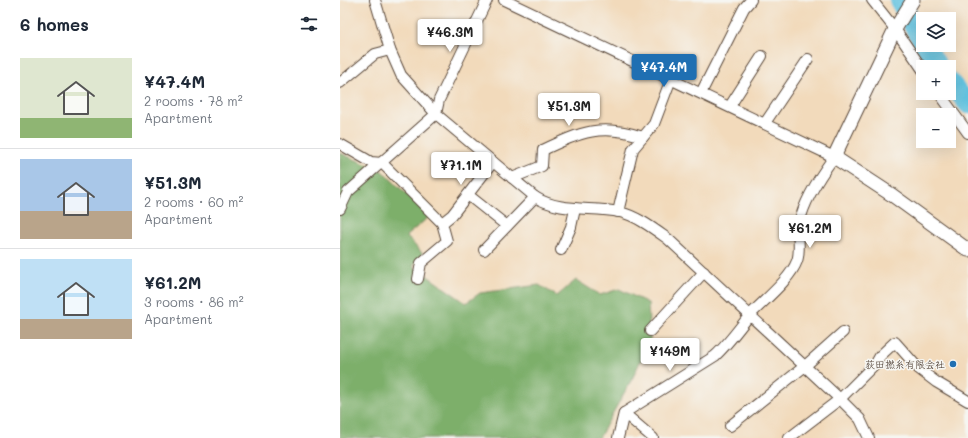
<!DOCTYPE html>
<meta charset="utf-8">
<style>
body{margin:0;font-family:Mali,"Klee One",sans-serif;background:#f6f6f7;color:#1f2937;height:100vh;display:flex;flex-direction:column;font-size:15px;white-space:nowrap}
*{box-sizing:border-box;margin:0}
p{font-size:13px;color:#747a83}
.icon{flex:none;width:22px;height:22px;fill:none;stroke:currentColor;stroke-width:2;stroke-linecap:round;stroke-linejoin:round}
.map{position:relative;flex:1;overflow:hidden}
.panel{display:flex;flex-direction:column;background:#fff;width:340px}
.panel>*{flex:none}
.tools{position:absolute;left:576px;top:12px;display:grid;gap:8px}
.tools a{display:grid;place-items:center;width:40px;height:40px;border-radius:0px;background:#fff;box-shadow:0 4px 16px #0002;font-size:20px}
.price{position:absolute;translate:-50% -34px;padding:0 9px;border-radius:4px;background:#fff;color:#222;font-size:13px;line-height:26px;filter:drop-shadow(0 1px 2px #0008)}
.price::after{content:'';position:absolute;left:50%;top:24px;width:12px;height:9px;margin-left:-6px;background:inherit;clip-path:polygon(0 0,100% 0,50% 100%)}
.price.active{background:#1f6fb2;color:#fff}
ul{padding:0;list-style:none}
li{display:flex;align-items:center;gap:12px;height:100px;padding:0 20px}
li+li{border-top:1px solid #e0e1e3}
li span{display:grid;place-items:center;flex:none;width:112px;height:80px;border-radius:0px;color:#555}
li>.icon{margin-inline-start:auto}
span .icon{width:48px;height:48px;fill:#fffc;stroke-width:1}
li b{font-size:17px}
h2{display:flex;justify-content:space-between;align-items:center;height:48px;padding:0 20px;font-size:17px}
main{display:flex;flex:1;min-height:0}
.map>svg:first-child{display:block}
.forest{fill:#7daf6a;stroke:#5c6c44}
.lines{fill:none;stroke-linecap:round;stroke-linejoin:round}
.river{stroke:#62c3e0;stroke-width:20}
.minor-casing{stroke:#564436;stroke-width:12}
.tertiary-casing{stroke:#564436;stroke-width:15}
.minor{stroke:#fff;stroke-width:10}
.tertiary{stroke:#fff;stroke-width:13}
.poi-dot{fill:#1f6fb2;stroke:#f6f6f2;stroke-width:1.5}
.labels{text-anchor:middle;stroke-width:3;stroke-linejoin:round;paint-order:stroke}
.poi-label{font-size:10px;fill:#3b2a1e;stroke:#f6f6f2;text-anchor:end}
</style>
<main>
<section class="panel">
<h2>6 homes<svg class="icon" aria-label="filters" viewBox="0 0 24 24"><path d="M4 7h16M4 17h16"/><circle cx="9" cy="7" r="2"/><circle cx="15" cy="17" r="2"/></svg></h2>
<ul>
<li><span style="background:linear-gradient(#dfe7d0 75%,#8fb573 0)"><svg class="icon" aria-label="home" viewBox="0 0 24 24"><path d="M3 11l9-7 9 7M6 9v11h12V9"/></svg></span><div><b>¥47.4M</b><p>2 rooms · 78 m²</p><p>Apartment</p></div></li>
<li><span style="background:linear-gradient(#a9c7e8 65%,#b9a48a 0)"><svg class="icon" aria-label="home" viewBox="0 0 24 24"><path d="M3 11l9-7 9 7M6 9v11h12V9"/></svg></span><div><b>¥51.3M</b><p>2 rooms · 60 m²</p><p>Apartment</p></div></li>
<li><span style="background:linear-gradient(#bfe0f5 75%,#b9a48a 0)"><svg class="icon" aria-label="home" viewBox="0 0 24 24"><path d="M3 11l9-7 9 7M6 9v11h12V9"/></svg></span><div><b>¥61.2M</b><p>3 rooms · 86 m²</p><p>Apartment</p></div></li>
</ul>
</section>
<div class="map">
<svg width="628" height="438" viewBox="0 0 628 438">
<rect width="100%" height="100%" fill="#f6f6f2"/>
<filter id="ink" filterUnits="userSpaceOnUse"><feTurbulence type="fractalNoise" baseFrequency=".025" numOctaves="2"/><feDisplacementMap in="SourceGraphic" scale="8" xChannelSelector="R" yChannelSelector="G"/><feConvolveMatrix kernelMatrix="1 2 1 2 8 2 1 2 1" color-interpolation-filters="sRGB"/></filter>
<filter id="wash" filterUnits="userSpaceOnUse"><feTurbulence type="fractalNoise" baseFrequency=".012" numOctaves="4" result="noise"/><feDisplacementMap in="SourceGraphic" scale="16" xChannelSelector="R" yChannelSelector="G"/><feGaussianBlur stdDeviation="0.9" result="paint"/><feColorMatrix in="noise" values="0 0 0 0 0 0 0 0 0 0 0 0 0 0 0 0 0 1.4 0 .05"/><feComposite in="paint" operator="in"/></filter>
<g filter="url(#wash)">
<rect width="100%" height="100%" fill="#f2dabb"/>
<!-- forest -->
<path class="forest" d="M 0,153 L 42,171 L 90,216 L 66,236 L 83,254 L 73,266 L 126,303 L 140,293 L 199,285 L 217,296 L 236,280 L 260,295 L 279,289 L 308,303 L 310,340 L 293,377 L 259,438 L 0,438 Z"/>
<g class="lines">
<!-- river -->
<g class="river">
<path d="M 559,0 L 583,42"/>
<path d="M 585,45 L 598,67"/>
<path d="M 609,81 L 628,104"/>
</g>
</g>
</g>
<g filter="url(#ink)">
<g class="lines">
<defs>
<g id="minor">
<path d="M 35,0 L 50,50 L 61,75 L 96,114 L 195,197 C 221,213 251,206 280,212 C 297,216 314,229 328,239 L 500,399 L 520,419 L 529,438"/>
<path d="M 164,0 L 494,157 C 480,176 464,200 459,224 C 457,236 461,250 457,261 C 450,280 423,301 409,316 C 398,330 388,344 375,356 L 284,413 L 278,438"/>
<path d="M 532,0 L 555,29 L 583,70"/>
<path d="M 0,83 L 35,54 L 50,50"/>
<path d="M 361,93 L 404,8 L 411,0"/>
<path d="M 599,93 L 628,133"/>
<path d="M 390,106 L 422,56"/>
<path d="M 425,123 L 468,59"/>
<path d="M 0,144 L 31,162 L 42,163 L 102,223 L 107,241 L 81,263 L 78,279"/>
<path d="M 172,178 L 202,166 L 203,150 C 241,132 261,123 303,137"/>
<path d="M 128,195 L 167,226"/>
<path d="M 0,209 L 8,192 L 96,114 L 99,100 L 147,0"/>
<path d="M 278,212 L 293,149 L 314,124 L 331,79"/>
<path d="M 102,223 L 112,215 L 153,162"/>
<path d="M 144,250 L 195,197"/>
<path d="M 221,250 L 231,227 L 235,209"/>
<path d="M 310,331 L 364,272"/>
<path d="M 284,413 L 313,438"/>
<path d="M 390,426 L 465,366 L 503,332"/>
<path d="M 449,438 L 500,399 L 536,363 L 540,356 L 555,342 L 579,369 L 596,382 L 628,401"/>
</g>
<path id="tertiary" d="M 573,0 L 555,29 L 494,157 L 552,195 L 628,250"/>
</defs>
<!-- minor casing -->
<use href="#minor" class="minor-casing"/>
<!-- tertiary casing -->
<use href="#tertiary" class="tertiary-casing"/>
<!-- minor -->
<use href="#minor" class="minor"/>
<!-- tertiary -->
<use href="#tertiary" class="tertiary"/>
</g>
</g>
<!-- markers -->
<circle class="poi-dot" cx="613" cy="364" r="4"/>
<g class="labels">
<!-- poi labels -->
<g class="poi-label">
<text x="605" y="368">荻田撚糸有限会社</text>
</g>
</g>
</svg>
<div class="tools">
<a><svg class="icon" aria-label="layers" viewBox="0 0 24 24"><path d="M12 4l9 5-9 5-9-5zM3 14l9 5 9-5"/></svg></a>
<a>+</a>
<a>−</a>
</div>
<b class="price" style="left:110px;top:53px">¥46.3M</b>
<b class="price active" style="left:324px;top:88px">¥47.4M</b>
<b class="price" style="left:229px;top:127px">¥51.3M</b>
<b class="price" style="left:121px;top:186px">¥71.1M</b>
<b class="price" style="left:470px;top:249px">¥61.2M</b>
<b class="price" style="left:330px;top:372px">¥149M</b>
</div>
</main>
